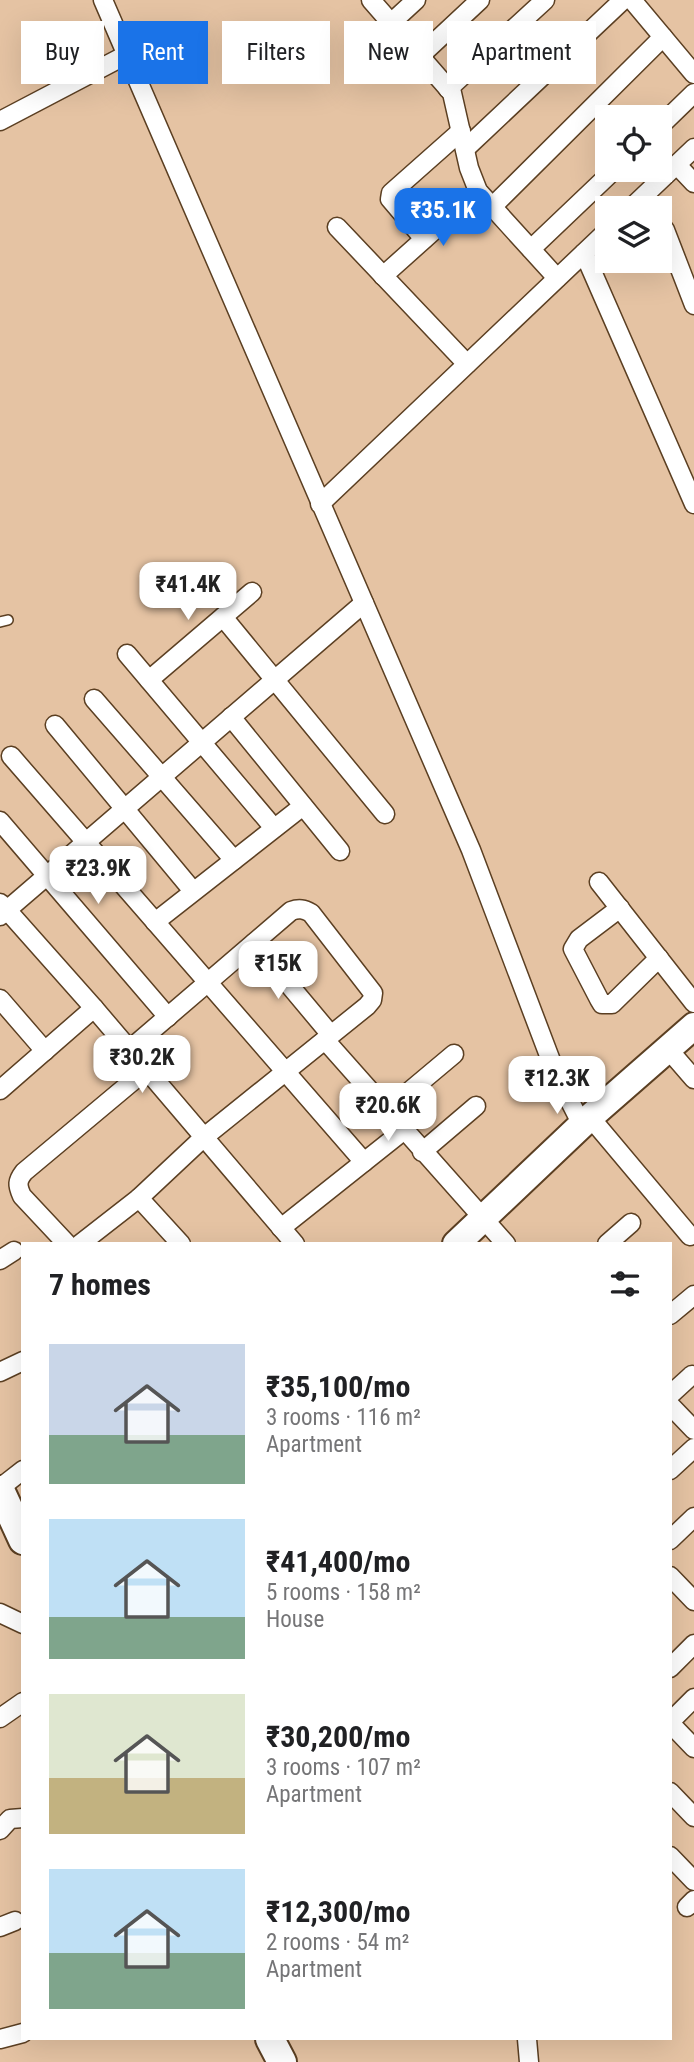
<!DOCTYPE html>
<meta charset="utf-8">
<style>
body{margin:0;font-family:"Roboto Condensed",sans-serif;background:#f6f6f6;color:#202124;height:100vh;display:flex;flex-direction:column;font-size:26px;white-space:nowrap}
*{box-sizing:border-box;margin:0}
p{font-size:23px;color:#757577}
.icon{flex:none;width:38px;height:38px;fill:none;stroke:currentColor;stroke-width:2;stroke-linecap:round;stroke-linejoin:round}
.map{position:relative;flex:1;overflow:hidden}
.sheet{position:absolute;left:21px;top:1242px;width:651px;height:798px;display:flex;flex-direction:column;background:#fff;border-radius:0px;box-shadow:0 7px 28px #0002}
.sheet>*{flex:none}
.guide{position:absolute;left:21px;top:21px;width:653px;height:63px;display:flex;gap:14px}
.buttons{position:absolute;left:595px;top:105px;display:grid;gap:14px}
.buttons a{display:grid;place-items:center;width:77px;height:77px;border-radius:0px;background:#fff;box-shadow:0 7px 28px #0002;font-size:35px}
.price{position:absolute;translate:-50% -60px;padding:0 16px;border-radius:14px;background:#fff;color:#222;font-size:23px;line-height:46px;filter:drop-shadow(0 2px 4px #0008)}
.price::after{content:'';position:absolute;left:50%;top:42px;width:21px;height:16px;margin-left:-10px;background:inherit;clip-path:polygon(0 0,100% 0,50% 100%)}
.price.active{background:#1a73e8;color:#fff}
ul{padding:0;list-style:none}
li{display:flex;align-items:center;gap:21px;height:175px;padding:0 28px}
li span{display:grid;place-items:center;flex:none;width:196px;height:140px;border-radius:0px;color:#555}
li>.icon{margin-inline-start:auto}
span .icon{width:84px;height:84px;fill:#fffc;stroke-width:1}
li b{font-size:30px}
h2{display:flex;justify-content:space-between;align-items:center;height:84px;padding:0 28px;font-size:30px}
.tag{padding:0 24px;border-radius:0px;background:#fff;box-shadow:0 7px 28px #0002;font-size:24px;line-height:63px}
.tag.active{background:#1a73e8;color:#fff}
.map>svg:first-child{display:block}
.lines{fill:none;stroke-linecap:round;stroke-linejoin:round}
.lane-casing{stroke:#5b3f22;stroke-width:12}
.street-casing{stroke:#5b3f22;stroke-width:21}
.secondary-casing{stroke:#5b3f22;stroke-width:30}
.primary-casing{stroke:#5b3f22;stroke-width:32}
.lane{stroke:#fff;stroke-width:9}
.street{stroke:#fff;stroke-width:18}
.secondary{stroke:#fff;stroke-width:26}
.primary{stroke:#fff;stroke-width:28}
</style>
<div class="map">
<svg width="694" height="2062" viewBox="0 0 694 2062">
<rect width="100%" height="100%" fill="#e5c3a3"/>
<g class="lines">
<defs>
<path id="lane" d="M 0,622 L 8,620"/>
<g id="street">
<path d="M 103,0 L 471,850 L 556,1074 L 582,1125"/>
<path d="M 371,0 L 452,93 L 469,168 L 478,191 L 557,278"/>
<path d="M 632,0 L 694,74"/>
<path d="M 391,23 L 416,0"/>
<path d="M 420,56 L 480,0"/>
<path d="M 448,89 L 545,0"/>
<path d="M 0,121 L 126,55"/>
<path d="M 660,126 L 694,93"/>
<path d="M 465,149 L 623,0"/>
<path d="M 677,165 L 694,183"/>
<path d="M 493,206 L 663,37"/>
<path d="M 631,208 L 694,148"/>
<path d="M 660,223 L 665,230 L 694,305"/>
<path d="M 337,227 L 467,364"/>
<path d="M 424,239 L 390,199 L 391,193 L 461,131"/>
<path d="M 531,249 L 614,170"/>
<path d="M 584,253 L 694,504"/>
<path d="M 383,276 L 478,191"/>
<path d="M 320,504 L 607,231"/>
<path d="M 223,617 L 385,814"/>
<path d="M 127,654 L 274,828"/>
<path d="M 149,680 L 252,592"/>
<path d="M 94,699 L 234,860"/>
<path d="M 231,717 L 340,851"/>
<path d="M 55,725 L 193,891"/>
<path d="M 11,756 L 364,1162"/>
<path d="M 0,821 L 168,1017"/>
<path d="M 599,882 L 694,1003"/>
<path d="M 0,903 L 7,910 L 364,603"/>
<path d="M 620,908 L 579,939 L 573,949 L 599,999 L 602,1004 L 612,1004 L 659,958"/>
<path d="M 0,916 L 7,910 L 94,1008 L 295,1244"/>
<path d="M 155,922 L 303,806"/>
<path d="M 254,943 L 331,1035"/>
<path d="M 0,999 L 45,1051"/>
<path d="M 325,1040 L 506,1244"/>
<path d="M 668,1049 L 694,1079"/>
<path d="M 0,1090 L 94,1008"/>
<path d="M 386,1111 L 454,1054"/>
<path d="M 590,1117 L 690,1236"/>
<path d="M 422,1152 L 476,1106"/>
<path d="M 139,1198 L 181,1244"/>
<path d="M 281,1228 L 403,1131"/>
<path d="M 67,1244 L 22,1196 C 17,1185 17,1181 24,1172 L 146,1070"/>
<path d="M 80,1244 L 139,1198 L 203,1138 L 367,1006 L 372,1000 L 373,993 L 311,913 C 304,909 299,908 291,911 L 129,1050"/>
<path d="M 607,1244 L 631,1223"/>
<path d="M 0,1260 L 14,1251"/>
<path d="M 670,1315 L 694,1295"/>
<path d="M 0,1372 L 23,1361"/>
<path d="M 670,1395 L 692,1375"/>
<path d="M 670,1405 L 694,1430"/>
<path d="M 670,1470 L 694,1448"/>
<path d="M 0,1488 L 23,1470"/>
<path d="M 670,1540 L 694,1517"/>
<path d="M 670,1576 L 694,1601"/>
<path d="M 0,1613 L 23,1624"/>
<path d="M 670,1668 L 694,1644"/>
<path d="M 0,1718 L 23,1702"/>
<path d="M 670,1722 L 694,1698"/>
<path d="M 670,1723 L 694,1748"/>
<path d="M 670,1792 L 694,1817"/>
<path d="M 0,1830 L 10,1819 L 23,1818"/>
<path d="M 670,1856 L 694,1881"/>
<path d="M 687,1907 L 694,1900"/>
<path d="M 0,1927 L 15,1921"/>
<path d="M 0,2039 L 23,2033"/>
<path d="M 527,2039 L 529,2062"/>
</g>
<path id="secondary" d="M 456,1244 L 590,1117 L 694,1026"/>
<g id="primary">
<path d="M 0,1490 L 23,1540"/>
<path d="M 270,2039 L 282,2062"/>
</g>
</defs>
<!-- lane casing -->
<use href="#lane" class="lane-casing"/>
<!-- street casing -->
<use href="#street" class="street-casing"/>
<!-- secondary casing -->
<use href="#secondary" class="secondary-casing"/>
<!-- primary casing -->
<use href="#primary" class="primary-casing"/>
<!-- lane -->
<use href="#lane" class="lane"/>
<!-- street -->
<use href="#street" class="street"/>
<!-- secondary -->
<use href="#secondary" class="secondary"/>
<!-- primary -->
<use href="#primary" class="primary"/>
</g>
</svg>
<div class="buttons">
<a><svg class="icon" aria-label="locate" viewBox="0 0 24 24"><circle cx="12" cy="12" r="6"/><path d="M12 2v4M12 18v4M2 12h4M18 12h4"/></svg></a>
<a><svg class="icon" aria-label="layers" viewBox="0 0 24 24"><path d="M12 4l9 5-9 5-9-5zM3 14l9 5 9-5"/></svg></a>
</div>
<b class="price active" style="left:443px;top:248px">₹35.1K</b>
<b class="price" style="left:188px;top:622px">₹41.4K</b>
<b class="price" style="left:98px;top:906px">₹23.9K</b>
<b class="price" style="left:278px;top:1001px">₹15K</b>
<b class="price" style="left:142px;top:1095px">₹30.2K</b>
<b class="price" style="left:557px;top:1116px">₹12.3K</b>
<b class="price" style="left:388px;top:1143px">₹20.6K</b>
<div class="guide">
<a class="tag">Buy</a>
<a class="tag active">Rent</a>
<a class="tag">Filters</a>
<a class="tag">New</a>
<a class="tag">Apartment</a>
</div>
<section class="sheet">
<h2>7 homes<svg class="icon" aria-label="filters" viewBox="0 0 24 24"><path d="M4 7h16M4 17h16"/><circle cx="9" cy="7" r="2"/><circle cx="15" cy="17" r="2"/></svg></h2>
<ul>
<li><span style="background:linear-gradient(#c9d6e8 65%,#7fa58c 0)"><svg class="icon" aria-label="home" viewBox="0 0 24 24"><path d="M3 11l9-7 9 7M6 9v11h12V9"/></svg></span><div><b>₹35,100/mo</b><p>3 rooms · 116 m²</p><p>Apartment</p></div></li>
<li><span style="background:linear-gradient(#bfe0f5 70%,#7fa58c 0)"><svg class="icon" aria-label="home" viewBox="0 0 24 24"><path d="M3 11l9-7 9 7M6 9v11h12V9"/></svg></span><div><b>₹41,400/mo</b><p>5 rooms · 158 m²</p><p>House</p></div></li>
<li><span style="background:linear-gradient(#dfe7d0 60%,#c2b280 0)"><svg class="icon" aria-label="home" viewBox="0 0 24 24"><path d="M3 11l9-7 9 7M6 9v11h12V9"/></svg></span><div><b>₹30,200/mo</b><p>3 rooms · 107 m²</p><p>Apartment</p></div></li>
<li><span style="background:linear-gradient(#bfe0f5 60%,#7fa58c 0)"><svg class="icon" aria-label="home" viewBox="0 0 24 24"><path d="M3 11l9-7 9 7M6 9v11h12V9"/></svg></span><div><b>₹12,300/mo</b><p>2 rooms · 54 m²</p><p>Apartment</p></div></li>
</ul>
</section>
</div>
